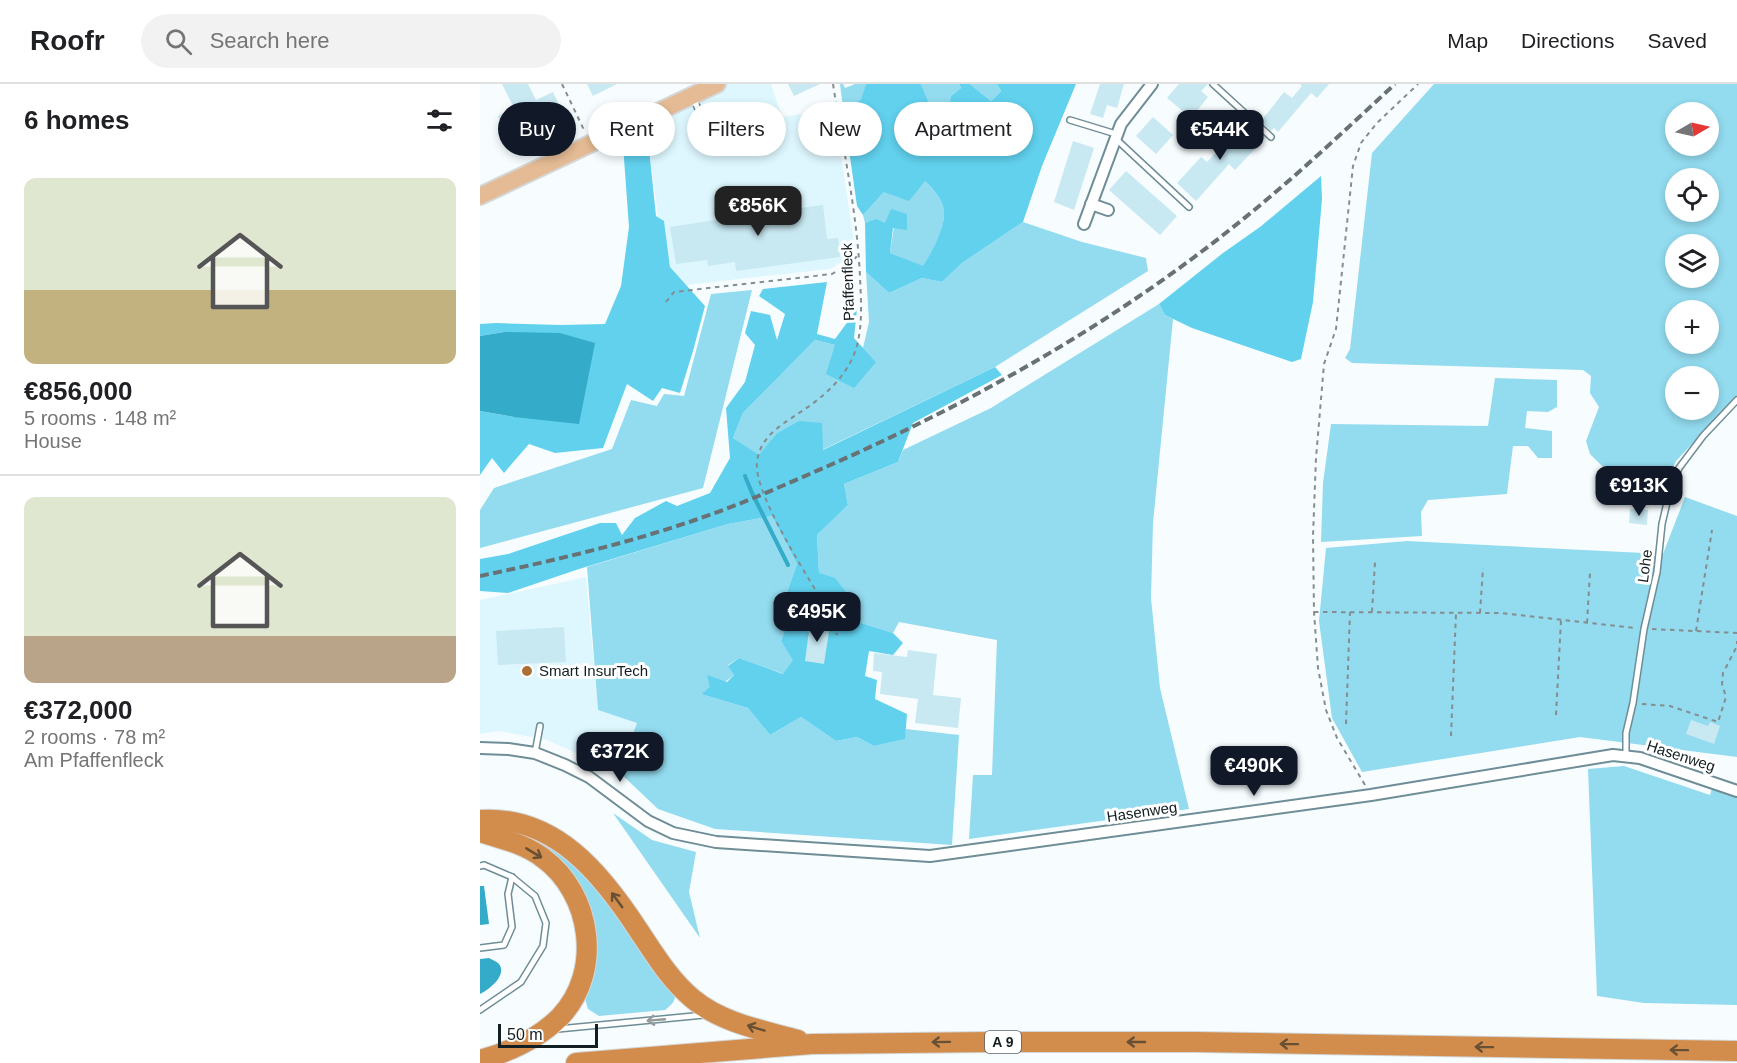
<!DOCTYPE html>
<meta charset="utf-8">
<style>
body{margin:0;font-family:Helvetica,sans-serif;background:#f2f2f2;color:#202124;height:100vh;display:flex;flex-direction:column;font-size:22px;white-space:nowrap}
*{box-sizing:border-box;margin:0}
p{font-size:20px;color:#757577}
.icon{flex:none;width:33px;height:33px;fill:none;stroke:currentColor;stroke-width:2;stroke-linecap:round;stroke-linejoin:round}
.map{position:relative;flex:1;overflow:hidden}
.drawer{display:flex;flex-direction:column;background:#fff;width:480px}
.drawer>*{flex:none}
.top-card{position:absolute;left:18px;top:18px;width:570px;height:54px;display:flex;gap:12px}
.needle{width:39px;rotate:81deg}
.fabs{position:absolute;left:1185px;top:18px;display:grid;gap:12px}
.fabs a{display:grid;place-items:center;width:54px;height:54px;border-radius:50%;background:#fff;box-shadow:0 3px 9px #0003;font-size:30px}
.scale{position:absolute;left:18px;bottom:15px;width:100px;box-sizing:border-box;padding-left:6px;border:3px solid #121e21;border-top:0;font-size:16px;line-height:21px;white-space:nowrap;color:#121e21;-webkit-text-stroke:4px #fff;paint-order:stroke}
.price{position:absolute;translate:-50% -51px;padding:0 14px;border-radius:12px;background:#111827;color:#fff;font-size:20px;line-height:39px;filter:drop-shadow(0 2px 3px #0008)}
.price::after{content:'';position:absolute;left:50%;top:36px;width:18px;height:14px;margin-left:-9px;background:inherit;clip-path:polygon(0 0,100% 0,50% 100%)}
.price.selected{background:#222;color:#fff}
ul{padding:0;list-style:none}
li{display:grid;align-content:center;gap:12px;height:318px;padding:0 24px}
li+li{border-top:2px solid #e0e0e0}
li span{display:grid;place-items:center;height:186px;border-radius:12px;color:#555}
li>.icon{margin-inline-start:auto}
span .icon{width:108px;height:108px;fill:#fffc;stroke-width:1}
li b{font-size:26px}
h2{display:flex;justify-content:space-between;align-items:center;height:72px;padding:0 24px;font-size:26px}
.pill{padding:0 21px;border-radius:27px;background:#fff;box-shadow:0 3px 9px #0003;font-size:21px;line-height:54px}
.pill.selected{background:#111827;color:#fff}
header{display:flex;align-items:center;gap:36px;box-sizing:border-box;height:84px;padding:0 30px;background:#fff;border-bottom:2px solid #e0e0e0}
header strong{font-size:28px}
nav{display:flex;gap:33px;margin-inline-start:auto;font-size:21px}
.search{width:420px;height:54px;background:#f2f2f2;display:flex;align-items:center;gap:15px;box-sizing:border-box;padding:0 21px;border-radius:33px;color:#757577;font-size:22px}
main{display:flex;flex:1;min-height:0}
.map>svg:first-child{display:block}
.built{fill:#def7fe}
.green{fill:#93dbef;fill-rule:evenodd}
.forest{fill:#61d1ee}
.water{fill:#34abc8}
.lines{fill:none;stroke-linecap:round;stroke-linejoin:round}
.stream{stroke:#34abc8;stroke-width:4}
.building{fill:#c8e8f2}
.lane-casing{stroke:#6f8d96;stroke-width:8}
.street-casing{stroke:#6f8d96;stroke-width:14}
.primary-casing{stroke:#d4d6d7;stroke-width:20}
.highway-casing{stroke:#d4d6d7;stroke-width:22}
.path{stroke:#848d8f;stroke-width:2;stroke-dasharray:4.5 4.5;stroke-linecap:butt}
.lane{stroke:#fff;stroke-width:5}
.street{stroke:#fff;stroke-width:10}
.primary{stroke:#e4bb94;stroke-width:16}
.highway{stroke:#d28d4d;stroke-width:20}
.rail{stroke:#687174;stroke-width:4;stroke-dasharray:9 4.5;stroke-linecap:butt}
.oneway{stroke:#685035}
.oneway2{stroke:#949a9b}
.poi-dot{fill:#ad7034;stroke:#fff;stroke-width:2}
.labels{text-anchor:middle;stroke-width:6;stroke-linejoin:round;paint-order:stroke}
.shield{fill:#fff;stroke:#596264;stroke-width:1.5}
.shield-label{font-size:14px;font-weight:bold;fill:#121e21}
.street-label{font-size:15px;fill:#121e21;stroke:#fff}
.poi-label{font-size:15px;fill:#121e21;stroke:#fff;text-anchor:start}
</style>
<header>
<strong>Roofr</strong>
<div class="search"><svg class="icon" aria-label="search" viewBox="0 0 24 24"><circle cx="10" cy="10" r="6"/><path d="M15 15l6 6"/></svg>Search here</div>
<nav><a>Map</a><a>Directions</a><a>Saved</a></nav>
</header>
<main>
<section class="drawer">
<h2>6 homes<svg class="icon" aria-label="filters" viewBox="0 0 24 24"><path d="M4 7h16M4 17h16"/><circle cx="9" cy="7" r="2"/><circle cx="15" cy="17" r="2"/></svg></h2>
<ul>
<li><span style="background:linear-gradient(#dfe7d0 60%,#c2b280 0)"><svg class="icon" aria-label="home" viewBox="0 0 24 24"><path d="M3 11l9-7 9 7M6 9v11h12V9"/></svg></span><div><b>€856,000</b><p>5 rooms · 148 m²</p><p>House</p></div></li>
<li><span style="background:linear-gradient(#dfe7d0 75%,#b9a48a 0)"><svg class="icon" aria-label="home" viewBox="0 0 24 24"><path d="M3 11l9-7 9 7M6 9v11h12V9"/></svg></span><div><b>€372,000</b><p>2 rooms · 78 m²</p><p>Am Pfaffenfleck</p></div></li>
</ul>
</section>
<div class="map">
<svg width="1257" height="979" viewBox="0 0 1257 979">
<rect width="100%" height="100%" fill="#f7fdff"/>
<!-- built -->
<g class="built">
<path d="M 247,0 L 291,0 L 302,33 L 354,25 L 375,164 L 363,177 L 350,185 L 206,201 L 190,183 L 184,137 L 178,133 L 168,55 L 161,42 Z"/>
<path d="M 106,493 L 118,626 L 157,639 L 139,688 L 67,656 L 19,647 L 0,650 L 0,516 Z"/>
</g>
<!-- green -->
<g class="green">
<path d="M 360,0 L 363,0 L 365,4 L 375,0 L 386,0 L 382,16 L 363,24 Z"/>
<path d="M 441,0 L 479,0 L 481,4 L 471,12 L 469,29 L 452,28 Z"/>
<path d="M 490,0 L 517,0 L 521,7 L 511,17 Z"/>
<path d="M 954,0 L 1257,0 L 1257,312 L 1196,377 L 1176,420 L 1130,415 L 1126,386 L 1110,370 L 1106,357 L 1119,323 L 1110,309 L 1111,292 L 1103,286 L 872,279 L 865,274 L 870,265 L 892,69 ZM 1196,28 L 1228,28 L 1228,62 L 1196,62 ZM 1196,94 L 1228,94 L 1228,128 L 1196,128 ZM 1196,160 L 1228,160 L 1228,194 L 1196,194 ZM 1196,226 L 1228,226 L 1228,260 L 1196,260 ZM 1196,292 L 1228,292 L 1228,326 L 1196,326 Z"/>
<path d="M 444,96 C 453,105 464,116 464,129 C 465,144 451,170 443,183 L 410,169 L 414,143 L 396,136 L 385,139 L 383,131 L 404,108 Z"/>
<path d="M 543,138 L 602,158 L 666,174 L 668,187 L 515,283 L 342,366 L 341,339 L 296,350 L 279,372 L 253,354 L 263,329 L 335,256 L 355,261 L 396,278 L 383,264 L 389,238 L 386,188 L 409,209 L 442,194 L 462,198 L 482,179 Z"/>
<path d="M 272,206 L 223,404 L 0,464 L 0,426 L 14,404 L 132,365 L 151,316 L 177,322 L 184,310 L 204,312 L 231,210 Z"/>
<path d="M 679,220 L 685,231 L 693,235 L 673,439 L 671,514 L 680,604 L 709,725 L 489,755 L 493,691 L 512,691 L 517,556 L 419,538 L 413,549 L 372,536 L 339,489 L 337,451 L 368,421 L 364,400 L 418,378 L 423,366 L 511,324 Z"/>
<path d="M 1015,294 L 1077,296 L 1077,323 L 1068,328 L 1047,327 L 1045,344 L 1072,347 L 1072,374 L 1058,374 L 1048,362 L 1033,362 L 1027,410 L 948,416 L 941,428 L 942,452 L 841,458 L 843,399 L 851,340 L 1008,342 Z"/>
<path d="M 1205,413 L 1257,432 L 1257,673 L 1100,653 L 882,688 L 852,634 L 839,537 L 846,464 L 927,457 L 1183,470 Z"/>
<path d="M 292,432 L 317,480 L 306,511 L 305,545 L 301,557 L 314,576 L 304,590 L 259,574 L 248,581 L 254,591 C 244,601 231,601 221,610 L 268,624 L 290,651 L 321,633 L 356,657 L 377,653 L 394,662 L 424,655 L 426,645 L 479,651 L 472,761 L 235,745 L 178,725 L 139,688 L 157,639 L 118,626 L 107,483 L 248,440 Z"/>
<path d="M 1144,682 L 1230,711 L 1234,698 L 1257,707 L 1257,921 L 1164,919 L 1117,912 L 1108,685 Z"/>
<path d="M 133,729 L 172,756 L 216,768 L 209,808 L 220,854 Z"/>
<path d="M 36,750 L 54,751 L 106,787 L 195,905 C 196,916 194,919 185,926 L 119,932 L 108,925 L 104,911 L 116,856 L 113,836 L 101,802 L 88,784 L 47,754 Z"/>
</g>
<!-- forest -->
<g class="forest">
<path d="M 386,0 L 441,0 L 452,27 L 468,29 L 471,12 L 481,4 L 479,0 L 490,0 L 511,17 L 521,7 L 517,0 L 596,0 L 562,82 L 543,138 L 482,179 L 462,198 L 442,194 L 409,209 L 386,188 L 385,139 L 396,135 L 405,139 L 411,125 L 427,130 L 427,146 L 413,144 L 410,169 L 443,182 C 451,170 465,143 464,129 C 464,116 453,105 445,97 L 429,117 L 404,108 L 383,131 L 377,122 L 363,24 L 381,16 Z"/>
<path d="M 168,55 L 176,132 L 184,137 L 190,183 L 225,222 L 213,267 L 200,309 L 182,304 L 173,317 L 147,300 L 123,364 L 75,369 L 49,360 L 24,389 L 12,374 L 0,391 L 0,327 L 34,333 L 24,248 L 0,252 L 0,240 L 16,239 L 80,241 L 125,240 L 141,202 L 149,143 L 143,61 Z"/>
<path d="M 841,92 L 842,115 L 833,218 L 821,275 L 812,278 L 712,244 L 685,231 L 679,220 L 743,169 L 780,143 Z"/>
<path d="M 347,198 L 337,250 L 355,255 L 377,225 L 374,254 L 396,278 L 374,304 L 346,290 L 355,261 L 335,256 L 263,329 L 253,354 L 279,371 L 296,350 L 319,337 L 342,339 L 343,366 L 515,283 L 522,291 L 433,339 L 418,378 L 364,400 L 368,421 L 337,451 L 339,489 L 355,494 L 377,522 L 372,536 L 413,549 L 423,559 L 413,571 L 389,567 L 385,592 L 397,596 L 395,615 L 427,630 L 425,655 L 394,662 L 377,653 L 356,657 L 321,633 L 290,651 L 268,624 L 221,610 L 230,603 L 227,591 L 247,598 L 254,591 L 248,582 L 259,574 L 303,590 L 313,576 L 301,557 L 305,545 L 306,511 L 317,480 L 292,432 L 248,440 L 99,485 L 28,509 L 0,507 L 0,475 L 28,470 L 120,439 L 136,439 L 142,451 L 155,434 L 186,417 L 197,422 L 230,409 L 250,374 L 246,324 L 265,298 L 275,261 L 265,249 L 271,227 L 290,231 L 297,256 L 305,230 L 279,212 L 283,205 Z"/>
</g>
<!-- water -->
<g class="water">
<path d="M 24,248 L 80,249 L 115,259 L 99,340 L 34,333 L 0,327 L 0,252 Z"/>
<path d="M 0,802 L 4,802 L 9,840 L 0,841 Z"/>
<path d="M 9,874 C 12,876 16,877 18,879 C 29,890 9,906 0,910 L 0,875 Z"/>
</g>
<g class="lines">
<!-- stream -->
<path class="stream" d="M 265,392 L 272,409 L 308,481"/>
</g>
<!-- building -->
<g class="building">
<path d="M 22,0 L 48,0 L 56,16 L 73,8 L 82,27 L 28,54 L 18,32 L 34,24 Z"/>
<path d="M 107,0 L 137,0 L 113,12 Z"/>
<path d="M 308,0 L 340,0 L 314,12 Z"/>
<path d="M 620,0 L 644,0 L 637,24 L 627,21 L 623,34 L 610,30 Z"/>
<path d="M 699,0 L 728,0 L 721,7 L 728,13 L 711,34 L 687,14 Z"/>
<path d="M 820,0 L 849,0 L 837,14 L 831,9 L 798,48 L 794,44 L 791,47 L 781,37 L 804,8 L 812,14 L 822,2 Z"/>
<path d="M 673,33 L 693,51 L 676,70 L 656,52 Z"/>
<path d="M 762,40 L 771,49 L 774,44 L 785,54 L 755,86 L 749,80 L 716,117 L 697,99 L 721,73 L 727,78 Z"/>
<path d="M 710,44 L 721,54 L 713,63 L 702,53 Z"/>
<path d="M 593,57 L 614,64 L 594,126 L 574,118 Z"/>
<path d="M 646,87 L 697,132 L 680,151 L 629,106 Z"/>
<path d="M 319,114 L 320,124 L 343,121 L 347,155 L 358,154 L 360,173 L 256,187 L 255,178 L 228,182 L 227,176 L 196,180 L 190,143 L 249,134 L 248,124 Z"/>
<path d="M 1150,425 L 1168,426 L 1167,441 L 1149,439 Z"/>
<path d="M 330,539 L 350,541 L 344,580 L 325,577 Z"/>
<path d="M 84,543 L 86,578 L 18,581 L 16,547 Z"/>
<path d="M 428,566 L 457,570 L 453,611 L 481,614 L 478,644 L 435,639 L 438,615 L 400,610 L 402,588 L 393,587 L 394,569 L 427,573 Z"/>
<path d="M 1211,636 L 1228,642 L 1230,638 L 1240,642 L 1234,660 L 1206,650 Z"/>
</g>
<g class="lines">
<defs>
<g id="lane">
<path d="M 733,0 L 791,53"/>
<path d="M 213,14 L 226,42 L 228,53"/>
<path d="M 590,36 L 636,50"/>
<path d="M 636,55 L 709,123"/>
<path d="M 55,669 L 60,642"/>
<path d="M 1146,672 L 1146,649 L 1153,619 L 1164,545 L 1177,488 L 1182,440 L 1189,410 L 1199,384 L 1223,352 L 1257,316"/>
<path d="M 0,782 L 4,781 L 32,793 L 55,812 L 66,839 L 63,862 L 41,898 L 0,926"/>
<path d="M 0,864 L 24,861 L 32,843 L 28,810 L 32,793"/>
<path d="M 78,945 L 224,931"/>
</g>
<g id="street">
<path d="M 611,120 L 628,126"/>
<path d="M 604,140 L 641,40 L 672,0"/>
<path d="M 0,664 L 28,665 L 55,669 L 85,681 L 109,693 L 168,737 L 193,749 L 236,758 L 450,772 L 891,711 L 1133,671 L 1160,674 L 1257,707"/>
</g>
<path id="primary" d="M 0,112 L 237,0"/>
<g id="highway">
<path d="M 0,736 C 75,731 122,790 159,847 C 175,871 190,896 213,915 C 242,939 282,946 318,956"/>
<path d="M 0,748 C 22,755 45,760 63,774 C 112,810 123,888 80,933 C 58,955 29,968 0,976"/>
<path d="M 96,979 L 332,960 L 511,958 L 715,958 L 1257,967"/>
</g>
</defs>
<!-- lane casing -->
<use href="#lane" class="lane-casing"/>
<!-- street casing -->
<use href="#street" class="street-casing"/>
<!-- primary casing -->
<use href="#primary" class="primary-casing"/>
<!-- highway casing -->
<use href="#highway" class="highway-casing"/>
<!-- path -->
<g class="path">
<path d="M 82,0 L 104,46"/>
<path d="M 353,0 C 363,64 377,128 380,193 C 381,217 383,242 376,265 C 366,295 341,315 316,331 C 298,343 280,354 277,378 C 273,411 333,500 351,532 L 357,551"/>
<path d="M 186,218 L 194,208 L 352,190 L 371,179 L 378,171"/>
<path d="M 834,528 L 1020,529 L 1155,544"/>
<path d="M 892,528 L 895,478"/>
<path d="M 1000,529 L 1003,484"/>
<path d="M 1107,539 L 1110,488"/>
<path d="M 1172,545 L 1257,549"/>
<path d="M 1216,547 L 1232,446"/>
<path d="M 1162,620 L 1190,622 L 1238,638 L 1246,613 L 1242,600 L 1243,589 L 1257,562 L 1257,557"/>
<path d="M 1076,631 L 1081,536"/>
<path d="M 866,640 L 870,528"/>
<path d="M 971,652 L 976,529"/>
<path d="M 885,701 L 857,654 L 846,626 L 838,584 L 834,528 L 833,452 L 836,374 L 844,280 L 856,245 L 873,82 L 881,59 L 897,39 L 938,0"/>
</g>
<!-- lane -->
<use href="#lane" class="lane"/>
<!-- street -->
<use href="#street" class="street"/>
<!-- primary -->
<use href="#primary" class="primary"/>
<!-- highway -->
<use href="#highway" class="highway"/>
<!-- rail -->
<path class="rail" d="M 0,492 C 72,477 145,460 215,436 C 260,421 304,401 348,382 C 491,319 629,242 752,144 C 809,99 862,49 915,0"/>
</g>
<!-- one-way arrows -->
<defs><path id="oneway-shaft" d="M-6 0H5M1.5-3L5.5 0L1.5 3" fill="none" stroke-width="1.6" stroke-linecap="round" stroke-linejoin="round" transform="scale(1.5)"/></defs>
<g class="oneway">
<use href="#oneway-shaft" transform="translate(54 769) rotate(31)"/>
<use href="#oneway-shaft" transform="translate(137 816) rotate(-126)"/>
<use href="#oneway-shaft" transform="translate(276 944) rotate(-163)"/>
<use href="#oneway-shaft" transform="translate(461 958) rotate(179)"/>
<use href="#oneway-shaft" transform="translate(656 958) rotate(-180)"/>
<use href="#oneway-shaft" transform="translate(809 960) rotate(-179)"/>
<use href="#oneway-shaft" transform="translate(1004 963) rotate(-179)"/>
<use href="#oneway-shaft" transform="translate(1199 966) rotate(-179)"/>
</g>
<use class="oneway2" href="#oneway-shaft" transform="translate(176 936) rotate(175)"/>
<!-- markers -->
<circle class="poi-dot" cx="47" cy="587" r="6"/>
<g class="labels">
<!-- shield labels -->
<rect class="shield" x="505" y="947" width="36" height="22" rx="4.5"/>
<g class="shield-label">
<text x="523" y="963">A 9</text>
</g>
<!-- street labels -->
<g class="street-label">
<text transform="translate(368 198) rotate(-92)" y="5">Pfaffenfleck</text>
<text transform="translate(1165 482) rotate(-82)" y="5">Lohe</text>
<text transform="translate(1201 672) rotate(18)" y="5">Hasenweg</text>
<text transform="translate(662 728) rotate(-8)" y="5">Hasenweg</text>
</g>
<!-- poi labels -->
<g class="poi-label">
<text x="59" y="592">Smart InsurTech</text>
</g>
</g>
</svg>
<div class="fabs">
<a><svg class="needle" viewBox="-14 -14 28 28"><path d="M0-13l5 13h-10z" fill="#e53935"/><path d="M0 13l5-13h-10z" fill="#757577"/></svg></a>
<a><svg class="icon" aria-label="locate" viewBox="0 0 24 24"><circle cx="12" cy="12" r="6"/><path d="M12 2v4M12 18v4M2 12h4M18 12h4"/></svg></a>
<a><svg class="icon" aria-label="layers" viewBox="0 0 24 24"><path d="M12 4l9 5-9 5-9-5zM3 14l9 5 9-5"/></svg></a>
<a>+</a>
<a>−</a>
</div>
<div class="scale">50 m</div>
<b class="price" style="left:740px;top:77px">€544K</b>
<b class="price selected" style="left:278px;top:153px">€856K</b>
<b class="price" style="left:1159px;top:433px">€913K</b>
<b class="price" style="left:337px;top:559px">€495K</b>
<b class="price" style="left:140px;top:699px">€372K</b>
<b class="price" style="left:774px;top:713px">€490K</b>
<div class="top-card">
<a class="pill selected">Buy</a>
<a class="pill">Rent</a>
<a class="pill">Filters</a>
<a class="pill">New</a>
<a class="pill">Apartment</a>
</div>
</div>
</main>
